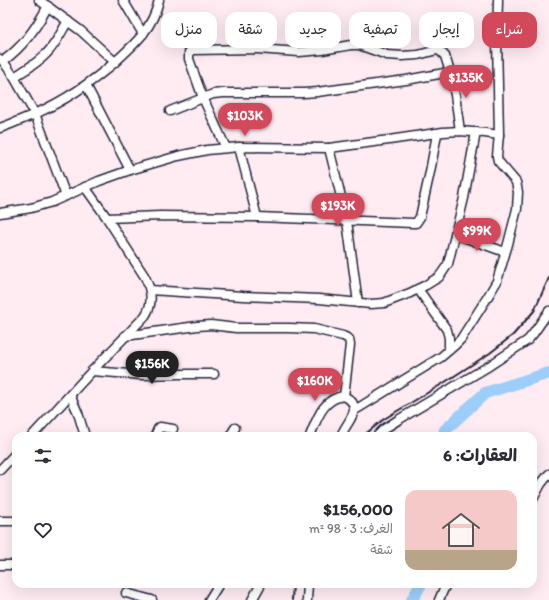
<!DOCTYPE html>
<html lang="ar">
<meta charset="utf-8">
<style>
body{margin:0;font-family:Itim,"Playpen Sans Arabic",sans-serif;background:#f7f7f7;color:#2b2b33;direction:rtl;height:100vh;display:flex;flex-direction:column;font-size:15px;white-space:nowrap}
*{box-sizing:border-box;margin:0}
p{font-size:13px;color:#7c7c81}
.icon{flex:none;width:22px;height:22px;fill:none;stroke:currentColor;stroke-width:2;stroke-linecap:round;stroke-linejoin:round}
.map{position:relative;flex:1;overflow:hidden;direction:ltr}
.side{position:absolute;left:12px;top:432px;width:525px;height:156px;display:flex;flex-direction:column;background:#fff;border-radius:12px;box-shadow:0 4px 16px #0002;direction:rtl}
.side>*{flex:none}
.guide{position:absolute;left:12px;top:12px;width:525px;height:36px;direction:rtl;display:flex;gap:8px}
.price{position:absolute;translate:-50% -34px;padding:0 9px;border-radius:14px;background:#d1495b;color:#fff;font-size:13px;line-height:26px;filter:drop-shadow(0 1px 2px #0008)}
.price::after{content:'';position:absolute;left:50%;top:24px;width:12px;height:9px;margin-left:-6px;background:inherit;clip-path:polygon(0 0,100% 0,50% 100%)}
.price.on{background:#222;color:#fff}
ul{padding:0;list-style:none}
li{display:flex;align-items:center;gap:12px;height:100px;padding:0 20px}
li span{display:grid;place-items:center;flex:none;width:112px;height:80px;border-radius:12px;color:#555}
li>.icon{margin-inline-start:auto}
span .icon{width:48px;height:48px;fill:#fffc;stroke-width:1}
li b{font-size:17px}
h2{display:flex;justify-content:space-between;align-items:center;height:48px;padding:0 20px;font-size:17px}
.pill{padding:0 14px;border-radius:12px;background:#fff;box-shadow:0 4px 16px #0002;font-size:14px;line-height:36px}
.pill.on{background:#d1495b;color:#fff}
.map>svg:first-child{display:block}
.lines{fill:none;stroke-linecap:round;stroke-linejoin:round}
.river{stroke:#9ccef9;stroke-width:12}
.minor-casing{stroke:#22223b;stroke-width:11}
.minor{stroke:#fff;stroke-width:8}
.rail{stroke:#22223b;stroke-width:2}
</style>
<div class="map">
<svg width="549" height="600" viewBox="0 0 549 600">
<rect width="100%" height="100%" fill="#feecf2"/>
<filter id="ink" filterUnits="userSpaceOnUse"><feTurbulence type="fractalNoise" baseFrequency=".025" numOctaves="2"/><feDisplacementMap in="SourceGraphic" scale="8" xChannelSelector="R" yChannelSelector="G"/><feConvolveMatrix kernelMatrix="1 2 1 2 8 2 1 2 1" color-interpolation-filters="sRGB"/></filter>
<g filter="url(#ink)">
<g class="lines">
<!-- river -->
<g class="river">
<path d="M 443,436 L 445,430 L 485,393 L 549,373"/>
<path d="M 412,600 L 421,584"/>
</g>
<defs>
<g id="minor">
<path d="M 39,0 L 81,31 L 115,62 C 136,43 153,28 159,0"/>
<path d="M 123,0 L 143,34"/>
<path d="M 0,59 L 3,61 L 14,77 L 35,114 L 66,196"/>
<path d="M 3,61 C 23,47 36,28 48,6"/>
<path d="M 14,77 C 25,70 38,63 47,53 C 56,44 61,32 68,21"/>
<path d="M 86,85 L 130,170"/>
<path d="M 170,111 L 203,98 L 189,59 L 189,52 L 192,50 L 257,49 L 299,52 L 322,50 L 351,45 L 359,45 L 387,55 L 402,56 L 418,55 L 437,50 L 440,51 L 445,56 L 450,72 L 455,95 L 460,131"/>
<path d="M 0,128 C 12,124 23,119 35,114 C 64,101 91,83 115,62"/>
<path d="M 239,147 L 257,217"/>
<path d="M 226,148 L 203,98 L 213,94 L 223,93 L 304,93 L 317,92 L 406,80 L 450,72"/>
<path d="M 329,148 L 347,221 L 358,303"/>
<path d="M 0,213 L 31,208 L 52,202 L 99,181 L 130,170 L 178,156 L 207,150 L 239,147 L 329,148 L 389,140 L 443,132 L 460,131 L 485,133 L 499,135"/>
<path d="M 107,218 L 160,216 L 257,217 L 413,223 L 416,223 L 420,217 L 430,172 L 437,134"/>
<path d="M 455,234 L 505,252"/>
<path d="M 418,289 L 447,330 L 449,338 L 449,350"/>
<path d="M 150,290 L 243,296 L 319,299 L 371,304 L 384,303 L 410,293 L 426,285 L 439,277 L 442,273 L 448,264 L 464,198 L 476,132"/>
<path d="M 125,336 L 197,326 L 211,325 L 236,328 L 289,328 L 314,329 L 343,336 L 349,339 L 350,345 L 344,396 C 366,407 346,422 341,436"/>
<path d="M 92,371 L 142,375 L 179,374 L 214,374"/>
<path d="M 70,395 L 78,413 L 85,436"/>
<path d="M 355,410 L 441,357 L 455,345 L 461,339 L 487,298 L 497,281 L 508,244 L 517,209 L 518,192 L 516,182 L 498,161 L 497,156 L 499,135 L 497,40 L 498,0"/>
<path d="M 32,436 L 92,371 L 145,316 C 154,303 151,290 145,277 L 107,218 L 85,187"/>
<path d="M 155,436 L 158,429 L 160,427 L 173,429"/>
<path d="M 230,436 L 235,428"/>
<path d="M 310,436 C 317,419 323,398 344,396"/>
<path d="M 377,436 L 384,429 L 398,420 L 489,366 L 528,340 L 533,334 L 549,311"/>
<path d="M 0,470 L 16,453"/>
<path d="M 533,499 L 541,484 L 549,474"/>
<path d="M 0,521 L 16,521"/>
<path d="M 0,565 L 16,565"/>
<path d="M 126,593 L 152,600"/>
<path d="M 209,600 L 219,584"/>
<path d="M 252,600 L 261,584"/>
<path d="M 307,600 L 308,584"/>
<path d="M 439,600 L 446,584"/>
</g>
</defs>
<!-- minor casing -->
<use href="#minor" class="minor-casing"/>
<!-- minor -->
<use href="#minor" class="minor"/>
<!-- rail -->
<g class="rail">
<path d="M 363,436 L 384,419 L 442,384 L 490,353 L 513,335 L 534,311 L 549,278"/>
<path d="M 292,600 L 293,584"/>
</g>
</g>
</g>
</svg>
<b class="price" style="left:466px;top:99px">$135K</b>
<b class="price" style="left:245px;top:137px">$103K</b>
<b class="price" style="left:338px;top:227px">$193K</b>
<b class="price" style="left:477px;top:252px">$99K</b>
<b class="price on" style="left:152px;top:385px">$156K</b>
<b class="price" style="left:315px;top:402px">$160K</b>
<div class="guide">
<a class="pill on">شراء</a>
<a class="pill">إيجار</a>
<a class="pill">تصفية</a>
<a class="pill">جديد</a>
<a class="pill">شقة</a>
<a class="pill">منزل</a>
</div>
<section class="side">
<h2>العقارات: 6<svg class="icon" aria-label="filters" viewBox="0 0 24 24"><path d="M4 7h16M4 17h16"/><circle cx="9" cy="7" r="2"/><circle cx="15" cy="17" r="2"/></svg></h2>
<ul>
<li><span style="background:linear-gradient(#f6c9c9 75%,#b9a48a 0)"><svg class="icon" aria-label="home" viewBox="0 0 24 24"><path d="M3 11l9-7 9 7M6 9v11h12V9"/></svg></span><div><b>$156,000</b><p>الغرف: 3 · 98 m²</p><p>شقة</p></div><svg class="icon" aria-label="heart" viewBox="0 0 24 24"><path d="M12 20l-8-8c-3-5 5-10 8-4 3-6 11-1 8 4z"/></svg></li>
</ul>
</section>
</div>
